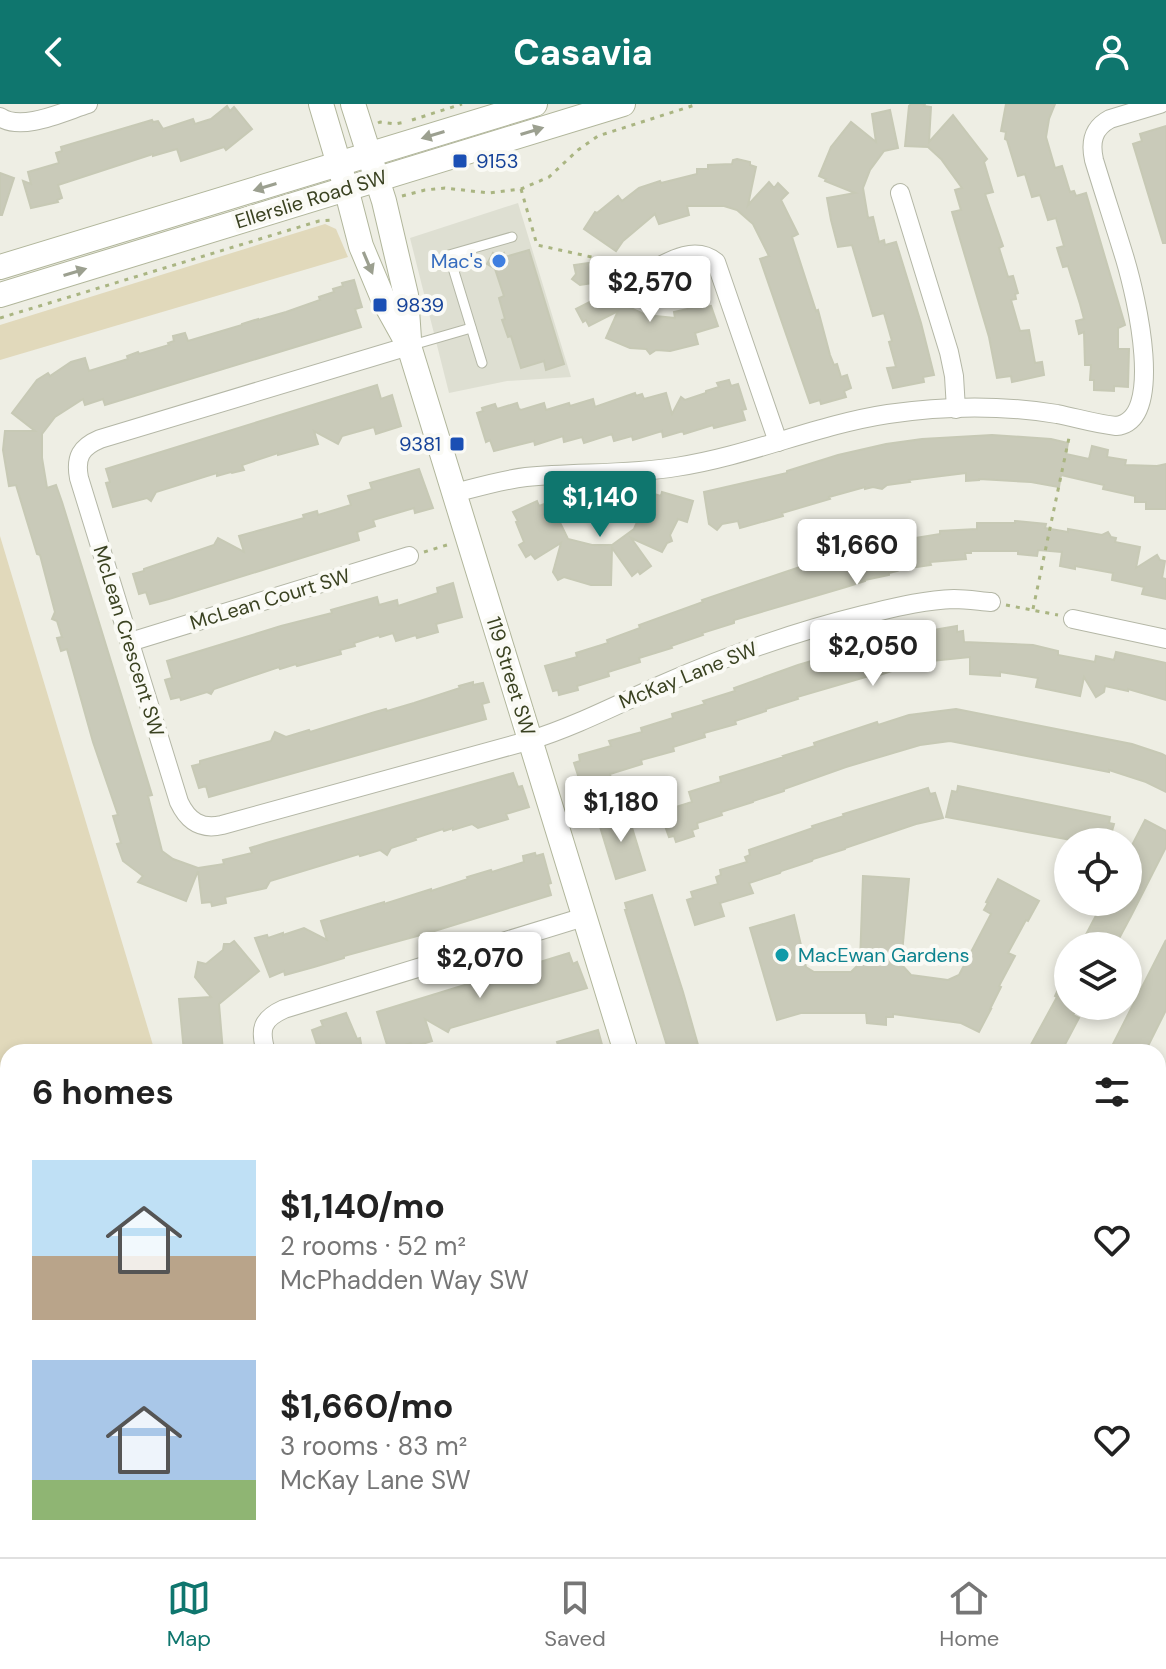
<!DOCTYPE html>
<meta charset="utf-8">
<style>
body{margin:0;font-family:"DM Sans",sans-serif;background:#f6f6f6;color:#222;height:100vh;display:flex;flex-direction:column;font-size:30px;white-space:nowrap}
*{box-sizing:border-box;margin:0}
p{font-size:26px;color:#767676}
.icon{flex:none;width:44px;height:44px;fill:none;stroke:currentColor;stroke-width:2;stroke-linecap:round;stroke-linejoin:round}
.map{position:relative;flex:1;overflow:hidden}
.side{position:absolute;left:0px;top:940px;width:1166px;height:514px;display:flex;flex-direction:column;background:#fff;border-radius:24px 24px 0 0;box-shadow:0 4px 12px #0003}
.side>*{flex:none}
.buttons{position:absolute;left:1054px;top:724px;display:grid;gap:16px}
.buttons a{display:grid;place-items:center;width:88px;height:88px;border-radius:50%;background:#fff;box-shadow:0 4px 12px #0003;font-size:40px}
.price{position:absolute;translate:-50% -68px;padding:0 18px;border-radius:8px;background:#fff;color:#222;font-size:26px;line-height:52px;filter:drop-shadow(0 2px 4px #0008)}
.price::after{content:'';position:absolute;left:50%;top:48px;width:24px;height:18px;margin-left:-12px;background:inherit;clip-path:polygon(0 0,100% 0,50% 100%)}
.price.on{background:#0f766e;color:#fff}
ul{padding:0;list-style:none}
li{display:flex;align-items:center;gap:24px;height:200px;padding:0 32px}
li span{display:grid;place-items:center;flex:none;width:224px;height:160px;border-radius:0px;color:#555}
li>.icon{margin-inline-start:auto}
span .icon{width:96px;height:96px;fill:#fffc;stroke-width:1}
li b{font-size:34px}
h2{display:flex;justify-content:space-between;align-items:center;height:96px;padding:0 32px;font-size:34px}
header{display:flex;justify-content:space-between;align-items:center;height:104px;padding:0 32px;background:#0f766e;color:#fff;font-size:36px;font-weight:800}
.tab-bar{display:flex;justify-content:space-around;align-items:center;height:112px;border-top:2px solid #e0e0e0;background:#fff;font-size:22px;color:#767676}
.tab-bar a{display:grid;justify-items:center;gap:4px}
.tab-bar .on{color:#0f766e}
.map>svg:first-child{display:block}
.built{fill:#dedfd2}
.green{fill:#e1d9bb}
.building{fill:#c9cab9;stroke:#c7c9b5;stroke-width:2}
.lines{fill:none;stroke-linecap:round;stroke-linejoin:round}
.lane-casing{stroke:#b4b7a6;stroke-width:11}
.street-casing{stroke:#b4b7a6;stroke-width:20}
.secondary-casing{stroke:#b1b69b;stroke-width:26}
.path{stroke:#aab582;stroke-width:3;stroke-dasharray:4 6;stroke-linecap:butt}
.lane{stroke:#fff;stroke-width:9}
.street{stroke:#fff;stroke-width:18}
.secondary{stroke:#fff;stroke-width:24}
.oneway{fill:#9ca090}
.transit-dot{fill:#1a4fb4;stroke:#fafaf5;stroke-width:3}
.shop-dot{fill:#3f7fe0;stroke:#fafaf5;stroke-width:3}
.culture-dot{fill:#0f9aa8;stroke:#fafaf5;stroke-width:3}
.labels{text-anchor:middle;stroke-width:8;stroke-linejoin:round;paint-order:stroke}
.transit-label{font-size:20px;fill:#164399;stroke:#fafaf5;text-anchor:start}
.street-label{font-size:20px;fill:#3a4221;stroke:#fafaf5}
.shop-label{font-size:20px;fill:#366cbe;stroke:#fafaf5;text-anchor:end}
.culture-label{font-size:20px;fill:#0d838f;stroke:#fafaf5;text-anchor:start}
</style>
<header><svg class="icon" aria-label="back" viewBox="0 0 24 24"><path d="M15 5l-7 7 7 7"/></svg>Casavia<svg class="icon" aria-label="person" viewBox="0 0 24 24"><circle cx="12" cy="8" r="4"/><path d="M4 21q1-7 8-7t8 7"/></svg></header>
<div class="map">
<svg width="1166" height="1453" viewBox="0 0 1166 1453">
<rect width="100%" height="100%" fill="#eeeee4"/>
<!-- built -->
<path class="built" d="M 518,99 L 571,273 L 507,277 L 449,289 L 410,134 Z"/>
<!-- green -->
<g class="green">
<path d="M 325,120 L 336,125 L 348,153 L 0,256 L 0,221 Z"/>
<path d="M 0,432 L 155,948 L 8,948 L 8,1161 L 0,1164 Z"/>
<path d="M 1166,981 L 1166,1045 L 1158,1041 L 1158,998 Z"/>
<path d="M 1158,1092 L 1166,1096 L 1166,1158 L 1158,1173 Z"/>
<path d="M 917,1446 L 1018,1446 L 1015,1453 L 913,1453 Z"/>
</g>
<!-- building -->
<g class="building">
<path d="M 911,0 L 925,0 L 924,2 L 931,3 L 929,38 L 953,11 L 987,55 L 984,58 L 993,88 L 985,90 L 1003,142 L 999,144 L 1008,173 L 1013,172 L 1018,189 L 1015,190 L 1016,195 L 1011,196 L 1020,227 L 1029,226 L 1035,259 L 1042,258 L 1044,271 L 1012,278 L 1011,272 L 997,274 L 989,233 L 952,108 L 961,106 L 955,86 L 962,84 L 941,55 L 928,43 L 905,42 L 909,2 Z"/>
<path d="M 1006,0 L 1055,0 L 1049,15 L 1046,33 L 1055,64 L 1062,62 L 1070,88 L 1074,87 L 1076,92 L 1086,89 L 1125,221 L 1118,224 L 1118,245 L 1129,245 L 1128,283 L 1114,282 L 1114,287 L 1094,286 L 1094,276 L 1090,276 L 1091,261 L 1085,261 L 1084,228 L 1079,230 L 1076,217 L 1084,215 L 1080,200 L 1068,162 L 1063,163 L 1057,144 L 1064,142 L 1056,114 L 1048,116 L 1040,91 L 1032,93 L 1025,70 L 1018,72 L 1007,36 L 1005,35 L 1006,28 L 1001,27 Z"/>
<path d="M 227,2 L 230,7 L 234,3 L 252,25 L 226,46 L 224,43 L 181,57 L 177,45 L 153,52 L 153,50 L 58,81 L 62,94 L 57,96 L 58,98 L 31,104 L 23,77 L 31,80 L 28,68 L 59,59 L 56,49 L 62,47 L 61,43 L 152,16 L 153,18 L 158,17 L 163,25 L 193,15 L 195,20 L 211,15 Z"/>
<path d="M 890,6 L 898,44 L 884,47 L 870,66 L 863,84 L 868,114 L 873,113 L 879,138 L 884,136 L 885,141 L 896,138 L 921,219 L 934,271 L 923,273 L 924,278 L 893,284 L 887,264 L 896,263 L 889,238 L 892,237 L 884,209 L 873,212 L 852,141 L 838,143 L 831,116 L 827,94 L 855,89 L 825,77 L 826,75 L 819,72 L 831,43 L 851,18 L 876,38 L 872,10 Z"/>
<path d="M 1166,22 L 1166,139 L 1163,139 L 1133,40 L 1142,37 L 1140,30 Z"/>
<path d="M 737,55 L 750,58 L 750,61 L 756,63 L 748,101 L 769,78 L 774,84 L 778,79 L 788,89 L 781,96 L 798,130 L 792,133 L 816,207 L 818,206 L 830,251 L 834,261 L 837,260 L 841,273 L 847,271 L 851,284 L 844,287 L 846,293 L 821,300 L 820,296 L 810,299 L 760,155 L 769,152 L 753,120 L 737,106 L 724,102 L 687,102 L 689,111 L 659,120 L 655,110 L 623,137 L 616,147 L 584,125 L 595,108 L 597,109 L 618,92 L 622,97 L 639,84 L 660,77 L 661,79 L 697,70 L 697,65 L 708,65 L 708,61 L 732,60 L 733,56 Z"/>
<path d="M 0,69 L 14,74 L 2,111 L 0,111 Z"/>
<path d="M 529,146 L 564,260 L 546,266 L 544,257 L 521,264 L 511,232 L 508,233 L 502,216 L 505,215 L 499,194 L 504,192 L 495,165 L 487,160 L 493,149 L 497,152 L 504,149 L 505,153 Z"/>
<path d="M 610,156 L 613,176 L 580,181 L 572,175 L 576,170 L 574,161 Z"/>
<path d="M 354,176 L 362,203 L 355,205 L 361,223 L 105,301 L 103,295 L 85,301 L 83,295 L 55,313 L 42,330 L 42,354 L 47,384 L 56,381 L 62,398 L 152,691 L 148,692 L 162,747 L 173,755 L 198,764 L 224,760 L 223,756 L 252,749 L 250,744 L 266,739 L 513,669 L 518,683 L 522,682 L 529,703 L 506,710 L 508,715 L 478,724 L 472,720 L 453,726 L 453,724 L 444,727 L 443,725 L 415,734 L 416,736 L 391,744 L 387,751 L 380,746 L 360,752 L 359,750 L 270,777 L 266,784 L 225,793 L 226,799 L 212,802 L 211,798 L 202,799 L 198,767 L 186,797 L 138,778 L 143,772 L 123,757 L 117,740 L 121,739 L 113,712 L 118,711 L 93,638 L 67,545 L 61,547 L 57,534 L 62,533 L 57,517 L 52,515 L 55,508 L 40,451 L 37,450 L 16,381 L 9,382 L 3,346 L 5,327 L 35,327 L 12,309 L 37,276 L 48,269 L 50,272 L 71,258 L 85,254 L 89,267 L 128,255 L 127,252 L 138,248 L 139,250 L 169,241 L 168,239 L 174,237 L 173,232 L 185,229 L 188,237 L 242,221 L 242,220 L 258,215 L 258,216 L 286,208 L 320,196 L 319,193 L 334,188 L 333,185 L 343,182 L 342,179 Z"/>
<path d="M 615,185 L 624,201 L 646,211 L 675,214 L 674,208 L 692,204 L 689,196 L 702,192 L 706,203 L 711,202 L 718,222 L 695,229 L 698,240 L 670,247 L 656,246 L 650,250 L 646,245 L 630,244 L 606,234 L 618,207 L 589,222 L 586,216 L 583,218 L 576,205 Z"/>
<path d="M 729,276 L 731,282 L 738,280 L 746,305 L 742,306 L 745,316 L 714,324 L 713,321 L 684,330 L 683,327 L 663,333 L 662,327 L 633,336 L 632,332 L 614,337 L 612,330 L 584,339 L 582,333 L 564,338 L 563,332 L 535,341 L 534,337 L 494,347 L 490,336 L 486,338 L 477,309 L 483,307 L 482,304 L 495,300 L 497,305 L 517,299 L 519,305 L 521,306 L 544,299 L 546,306 L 569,299 L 570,302 L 593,295 L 595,303 L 635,289 L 636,292 L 642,290 L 644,295 L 666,289 L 672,310 L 681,293 L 685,296 L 706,289 L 706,287 L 719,283 L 717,279 Z"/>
<path d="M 377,281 L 381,295 L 392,291 L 401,322 L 376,330 L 374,323 L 342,332 L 338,340 L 314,327 L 318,340 L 278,351 L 278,349 L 242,361 L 244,366 L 232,369 L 231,368 L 217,372 L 217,369 L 207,372 L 156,388 L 151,397 L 147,394 L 113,403 L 106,379 L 110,378 L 106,365 Z"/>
<path d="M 992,331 L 1051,335 L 1068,339 L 1066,350 L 1089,355 L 1092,342 L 1108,346 L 1107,353 L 1126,356 L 1125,361 L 1157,362 L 1166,360 L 1166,405 L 1146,405 L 1146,398 L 1135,398 L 1135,392 L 1103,385 L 1104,381 L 1061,371 L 1059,383 L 1031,378 L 979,375 L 979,376 L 966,377 L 966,369 L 909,376 L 910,378 L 887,381 L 882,385 L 873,383 L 865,385 L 865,383 L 829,393 L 830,395 L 782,409 L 783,412 L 740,424 L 738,417 L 722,420 L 717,426 L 709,420 L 704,388 L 787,369 L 787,367 L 838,351 L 886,340 L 922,335 Z"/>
<path d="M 419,365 L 433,404 L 415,409 L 414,404 L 373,416 L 375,422 L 357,428 L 359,436 L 169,495 L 150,500 L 146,488 L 139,490 L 133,470 L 144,467 L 144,465 L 214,441 L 218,434 L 244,448 L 239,432 L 304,414 L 303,411 L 317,407 L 318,411 L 351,401 L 348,392 L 372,385 L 370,379 Z"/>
<path d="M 647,388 L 661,392 L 662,388 L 693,397 L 687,418 L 678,415 L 670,431 L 672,437 L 667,439 L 662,448 L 631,434 L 651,462 L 640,470 L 638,467 L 632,472 L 612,444 L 611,481 L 591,481 L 564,473 L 558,476 L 553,468 L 561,439 L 535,455 L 531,450 L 526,453 L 519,441 L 524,438 L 516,418 L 518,417 L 513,408 L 537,397 L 539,402 L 550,398 L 568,435 L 592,441 L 612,441 L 634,425 L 641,409 Z"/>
<path d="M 1015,417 L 1046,420 L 1045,424 L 1068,428 L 1068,425 L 1102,431 L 1108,428 L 1111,433 L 1116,434 L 1115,438 L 1140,443 L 1136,464 L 1157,451 L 1160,456 L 1165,457 L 1162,474 L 1166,475 L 1166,495 L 1142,490 L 1144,483 L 1112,476 L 1113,469 L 1075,462 L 1075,465 L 1060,462 L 1062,448 L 1038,446 L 1037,452 L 1018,450 L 1018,447 L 971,447 L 971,449 L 965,449 L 966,455 L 930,458 L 931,461 L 896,466 L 897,467 L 889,469 L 889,471 L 865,476 L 865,477 L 846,483 L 734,516 L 734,519 L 702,529 L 703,531 L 671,542 L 672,544 L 639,554 L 640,558 L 608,568 L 609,572 L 577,582 L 578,586 L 559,591 L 558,586 L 553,587 L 545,562 L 577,553 L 576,549 L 608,539 L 607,536 L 640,524 L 639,521 L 703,498 L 702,496 L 800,463 L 860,445 L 860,447 L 904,438 L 903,436 L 940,430 L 940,427 L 977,425 L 977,419 L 1015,419 Z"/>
<path d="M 453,479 L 462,513 L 436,520 L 438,528 L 417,534 L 416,531 L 396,537 L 393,529 L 380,533 L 379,531 L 354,539 L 355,542 L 340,546 L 341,550 L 297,562 L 296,560 L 280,565 L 279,563 L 214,585 L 211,590 L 207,588 L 181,596 L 180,593 L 171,595 L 165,576 L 172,574 L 167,557 L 281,522 L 332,509 L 331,506 L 377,493 L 379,501 L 397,496 L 398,502 L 438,489 L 437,484 Z"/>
<path d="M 957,522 L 957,528 L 963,527 L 964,538 L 1033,541 L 1058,547 L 1058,551 L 1095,558 L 1096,552 L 1114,556 L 1116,548 L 1166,559 L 1166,596 L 1128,585 L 1128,587 L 1105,582 L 1104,588 L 1096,593 L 1084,573 L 1080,592 L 1036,583 L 1038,574 L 1000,568 L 1000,572 L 970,570 L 970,553 L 931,557 L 931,558 L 898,565 L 870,574 L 869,572 L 797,593 L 798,595 L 766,605 L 766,607 L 735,617 L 736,620 L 704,629 L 705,633 L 673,643 L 674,647 L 641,656 L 642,660 L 610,670 L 611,675 L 582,684 L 574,659 L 580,657 L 579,651 L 611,642 L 609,637 L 642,628 L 641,624 L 673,614 L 672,610 L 705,600 L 703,597 L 735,587 L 734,584 L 798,561 L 893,533 Z"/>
<path d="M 473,578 L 473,581 L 483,579 L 489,598 L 482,600 L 486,615 L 209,693 L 206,682 L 199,684 L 192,662 L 200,660 L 200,657 L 271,637 L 275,628 L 286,633 L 309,626 L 310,628 L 375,608 L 386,605 L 387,607 L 414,599 L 460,584 L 459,582 Z"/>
<path d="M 956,605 L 1132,640 L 1162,650 L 1166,652 L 1166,688 L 1146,678 L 1109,666 L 1109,668 L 950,637 L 920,641 L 846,663 L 784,685 L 784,687 L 753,697 L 753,698 L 721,708 L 722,711 L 697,719 L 698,724 L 692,726 L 694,732 L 676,738 L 674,732 L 669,733 L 660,708 L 692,698 L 689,688 L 721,678 L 720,673 L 784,653 L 783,652 L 815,642 L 814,639 L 877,618 L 878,621 L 909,611 Z"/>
<path d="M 958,682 L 1110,713 L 1109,719 L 1114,720 L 1109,738 L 1082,738 L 946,713 L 952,687 L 957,688 Z"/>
<path d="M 928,684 L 930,690 L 935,689 L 943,714 L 916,720 L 845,744 L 845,745 L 813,755 L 812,757 L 781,767 L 780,769 L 749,779 L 753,789 L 720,799 L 724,812 L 695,821 L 687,796 L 693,794 L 691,788 L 718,780 L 716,773 L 721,771 L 720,766 L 747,758 L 745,753 L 750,751 L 749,746 L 813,724 L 812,722 L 844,712 L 843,710 Z"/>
<path d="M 626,704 L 645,766 L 616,775 L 597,713 Z"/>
<path d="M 1145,716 L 1166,727 L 1166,743 L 1131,812 L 1115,842 L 1080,842 L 1103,798 L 1128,798 L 1128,749 Z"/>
<path d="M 535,749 L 536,752 L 543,750 L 551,779 L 548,780 L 551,791 L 428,829 L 344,852 L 344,854 L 314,863 L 285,871 L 284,867 L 270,873 L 255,834 L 267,831 L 268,834 L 283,829 L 283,831 L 304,824 L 327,836 L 321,817 L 384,798 L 384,800 L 431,785 L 431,787 L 468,775 L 467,773 L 491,766 L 492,768 L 524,758 L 523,752 Z"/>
<path d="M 863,772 L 909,775 L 901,860 L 911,871 L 948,876 L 959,871 L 991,810 L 984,806 L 988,799 L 986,798 L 998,775 L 1039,797 L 1028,817 L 1026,816 L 1008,849 L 1015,852 L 999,882 L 1001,883 L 990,905 L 991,905 L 979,928 L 961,919 L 893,910 L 893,913 L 886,913 L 886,921 L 867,919 L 866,909 L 801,909 L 777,916 L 750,824 L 794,811 L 806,863 L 814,868 L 851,868 L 860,859 Z"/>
<path d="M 652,791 L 683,888 L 700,948 L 669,948 L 646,874 L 625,806 L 627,806 L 625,799 Z"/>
<path d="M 1166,836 L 1166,906 L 1145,948 L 1109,948 Z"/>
<path d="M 234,837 L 259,867 L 219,900 L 223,948 L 184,948 L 179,895 L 211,893 L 195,873 L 198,858 L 206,860 L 223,846 L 224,840 L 230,840 Z"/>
<path d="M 569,849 L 573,860 L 577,858 L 587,884 L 450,924 L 448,928 L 425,915 L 432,937 L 412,943 L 411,939 L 390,946 L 388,944 L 377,908 Z"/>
<path d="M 1068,865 L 1068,902 L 1078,902 L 1073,911 L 1079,914 L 1061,948 L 1027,948 L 1057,893 L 1055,892 Z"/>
<path d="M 346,909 L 357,935 L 360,934 L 362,945 L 360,946 L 360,948 L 322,948 L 320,940 L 317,941 L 312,926 L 323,922 L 321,917 Z"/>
<path d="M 598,926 L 604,948 L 560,948 L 557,938 Z"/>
</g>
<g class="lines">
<defs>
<g id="lane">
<path d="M 409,242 L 471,224"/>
<path d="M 482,259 L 449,151 L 512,133"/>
</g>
<g id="street">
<path d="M 0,13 C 22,28 65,7 88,0"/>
<path d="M 900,89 L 949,248 L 954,272 L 956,305"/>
<path d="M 653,166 C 672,155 696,142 716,158 L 778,338"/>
<path d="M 409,242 L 100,335 C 81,343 75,353 79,374 L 179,698 C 188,717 201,726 222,721 L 531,636 C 576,622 618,600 661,581 C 726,552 794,528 863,511 C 893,504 923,496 954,495 C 966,495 979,497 991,498"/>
<path d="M 592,371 L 592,399"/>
<path d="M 455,389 C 478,383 501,376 526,373 C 576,368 626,371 676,363 C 749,352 816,321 888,310 C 942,302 1002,301 1057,310 C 1077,314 1096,320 1116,322 C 1166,317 1136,192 1125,155 C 1115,122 1104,89 1094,56 C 1090,38 1093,24 1110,15 L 1160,0"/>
<path d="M 1073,515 L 1166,535"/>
<path d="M 130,538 L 409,452"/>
<path d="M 266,948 C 259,925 262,915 284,905 L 584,813"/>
<path d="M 1158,1387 L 1166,1374"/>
<path d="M 352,1452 L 369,1446"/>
<path d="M 151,1453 L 151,1446"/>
<path d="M 801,1453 L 805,1446"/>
<path d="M 1119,1453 L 1123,1446"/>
</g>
<g id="secondary">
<path d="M 321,0 L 346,84 L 361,142 L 384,197 L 409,242 L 626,948"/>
<path d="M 353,0 L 384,97 L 406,191 L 409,235"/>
<path d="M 0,163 L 535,0"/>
<path d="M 0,191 L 623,0"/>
<path d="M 1158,1066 L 1166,1070"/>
<path d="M 0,1268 L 8,1266"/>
</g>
</defs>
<!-- lane casing -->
<use href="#lane" class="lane-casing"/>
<!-- street casing -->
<use href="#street" class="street-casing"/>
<!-- secondary casing -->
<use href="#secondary" class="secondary-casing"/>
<!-- path -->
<g class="path">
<path d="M 412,16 L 462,0"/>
<path d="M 378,19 L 380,18 L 395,20 L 405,18"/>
<path d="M 521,85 L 537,141 L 637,163"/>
<path d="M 402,92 L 425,86 L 445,84 L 489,89 L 521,85 L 549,73 L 578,46 L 598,32 L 698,0"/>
<path d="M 0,214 L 319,117 L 333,116"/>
<path d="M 424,448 L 450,440"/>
<path d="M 1006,501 L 1058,511"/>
<path d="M 1033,505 L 1070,329"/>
<path d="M 1158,1030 L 1166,1015"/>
<path d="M 958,1453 L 959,1446"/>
</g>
<!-- lane -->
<use href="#lane" class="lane"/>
<!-- street -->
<use href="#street" class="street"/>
<!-- secondary -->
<use href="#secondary" class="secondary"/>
</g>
<!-- one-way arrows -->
<defs><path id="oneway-solid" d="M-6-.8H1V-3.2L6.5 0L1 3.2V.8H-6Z" transform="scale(2)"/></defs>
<g class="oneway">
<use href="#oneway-solid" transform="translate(532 27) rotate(-17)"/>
<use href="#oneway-solid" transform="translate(433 31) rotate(163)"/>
<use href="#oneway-solid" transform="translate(265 83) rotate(163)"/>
<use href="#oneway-solid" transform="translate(368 159) rotate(67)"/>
<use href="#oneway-solid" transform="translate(75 168) rotate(-17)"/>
</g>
<!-- markers -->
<g class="transit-dot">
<rect x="452" y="49" width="16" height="16" rx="4"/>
<rect x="372" y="193" width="16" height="16" rx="4"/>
<rect x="449" y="332" width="16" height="16" rx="4"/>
</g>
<circle class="shop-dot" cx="499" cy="157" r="8"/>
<circle class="culture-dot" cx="782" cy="851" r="8"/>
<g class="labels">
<!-- transit labels -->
<g class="transit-label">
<text x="476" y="64">9153</text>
<text x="396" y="208">9839</text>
<text x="441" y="347" text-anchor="end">9381</text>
</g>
<!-- street labels -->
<g class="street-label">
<text transform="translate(311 95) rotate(-17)" y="7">Ellerslie Road SW</text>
<text transform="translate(270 495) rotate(-17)" y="7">McLean Court SW</text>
<text transform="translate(129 537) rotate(73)" y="7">McLean Crescent SW</text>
<text transform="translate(688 571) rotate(-22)" y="7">McKay Lane SW</text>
<text transform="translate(511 572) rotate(73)" y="7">119 Street SW</text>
</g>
<!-- shop labels -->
<g class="shop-label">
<text x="483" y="164">Mac's</text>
</g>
<!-- culture labels -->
<g class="culture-label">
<text x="798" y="858">MacEwan Gardens</text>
</g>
</g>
</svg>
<div class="buttons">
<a><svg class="icon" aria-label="locate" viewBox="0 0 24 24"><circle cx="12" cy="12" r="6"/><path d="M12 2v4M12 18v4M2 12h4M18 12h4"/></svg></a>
<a><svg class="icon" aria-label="layers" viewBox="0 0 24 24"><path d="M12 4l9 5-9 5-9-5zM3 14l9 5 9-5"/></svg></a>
</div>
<b class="price" style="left:650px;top:220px">$2,570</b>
<b class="price on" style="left:600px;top:435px">$1,140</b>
<b class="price" style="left:857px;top:483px">$1,660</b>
<b class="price" style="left:873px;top:584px">$2,050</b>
<b class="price" style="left:621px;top:740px">$1,180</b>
<b class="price" style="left:480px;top:896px">$2,070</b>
<section class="side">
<h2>6 homes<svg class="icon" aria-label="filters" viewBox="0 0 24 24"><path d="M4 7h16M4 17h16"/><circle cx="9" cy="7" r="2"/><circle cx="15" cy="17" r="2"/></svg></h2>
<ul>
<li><span style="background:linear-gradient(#bfe0f5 60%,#b9a48a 0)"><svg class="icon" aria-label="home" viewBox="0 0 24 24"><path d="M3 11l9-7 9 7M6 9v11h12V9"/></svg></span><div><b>$1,140/mo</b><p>2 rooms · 52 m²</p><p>McPhadden Way SW</p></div><svg class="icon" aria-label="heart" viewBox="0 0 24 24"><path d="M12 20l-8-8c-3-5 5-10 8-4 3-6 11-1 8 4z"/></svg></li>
<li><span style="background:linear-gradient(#a9c7e8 75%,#8fb573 0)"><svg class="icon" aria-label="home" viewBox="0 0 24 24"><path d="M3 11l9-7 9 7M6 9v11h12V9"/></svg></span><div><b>$1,660/mo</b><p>3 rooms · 83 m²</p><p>McKay Lane SW</p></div><svg class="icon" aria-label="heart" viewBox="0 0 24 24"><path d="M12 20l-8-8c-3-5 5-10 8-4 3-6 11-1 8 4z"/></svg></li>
</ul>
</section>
</div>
<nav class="tab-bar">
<a class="on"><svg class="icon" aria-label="map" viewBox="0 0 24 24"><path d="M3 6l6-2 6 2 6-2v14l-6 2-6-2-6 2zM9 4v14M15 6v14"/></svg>Map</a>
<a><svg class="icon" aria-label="saved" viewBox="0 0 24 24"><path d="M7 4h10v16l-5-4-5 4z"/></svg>Saved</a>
<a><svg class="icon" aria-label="home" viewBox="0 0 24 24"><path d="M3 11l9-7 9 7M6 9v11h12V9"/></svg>Home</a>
</nav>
